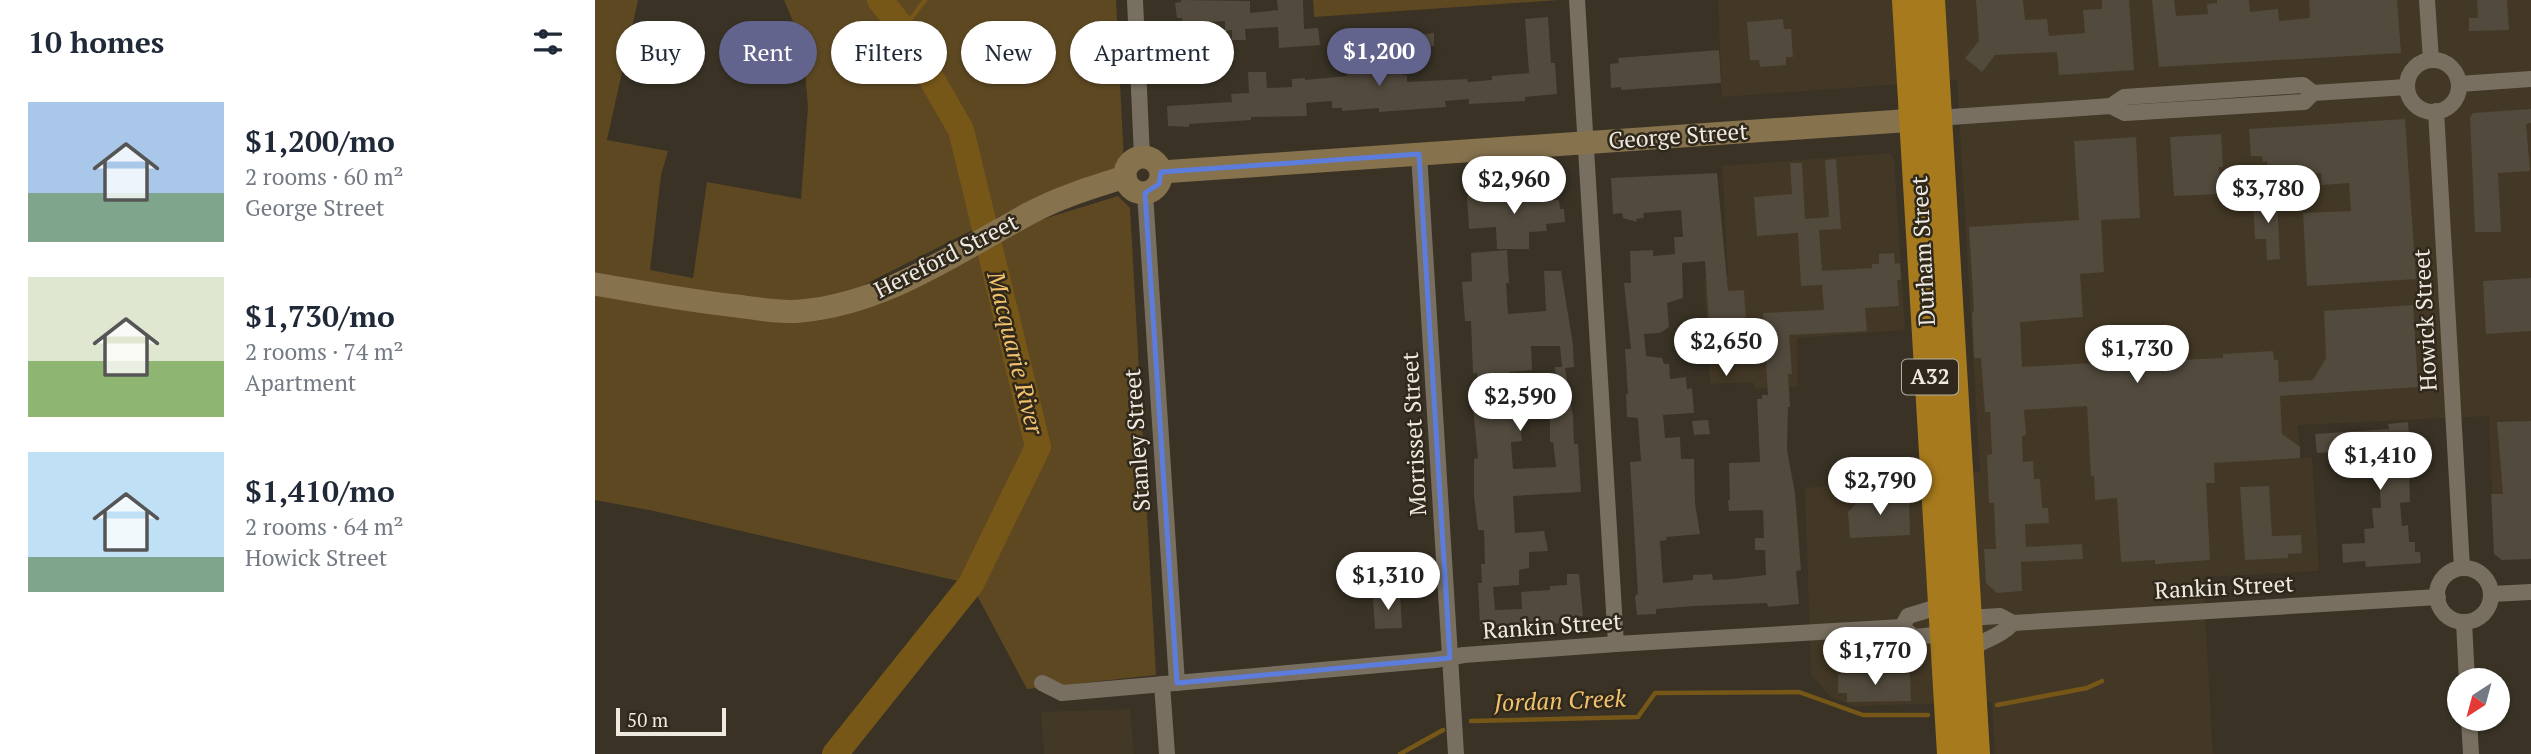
<!DOCTYPE html>
<meta charset="utf-8">
<style>
body{margin:0;font-family:"PT Serif",serif;background:#f6f6f7;color:#1f2937;height:100vh;display:flex;flex-direction:column;font-size:26px;white-space:nowrap}
*{box-sizing:border-box;margin:0}
p{font-size:23px;color:#747a83}
.icon{flex:none;width:38px;height:38px;fill:none;stroke:currentColor;stroke-width:2;stroke-linecap:round;stroke-linejoin:round}
.map{position:relative;flex:1;overflow:hidden}
.side{display:flex;flex-direction:column;background:#fff;width:595px}
.side>*{flex:none}
.guide{position:absolute;left:21px;top:21px;width:665px;height:63px;display:flex;gap:14px}
.needle{width:46px;rotate:216deg}
.controls{position:absolute;left:1852px;top:668px;display:grid;gap:14px}
.controls a{display:grid;place-items:center;width:63px;height:63px;border-radius:50%;background:#fff;box-shadow:0 2px 5px #0004;font-size:35px}
.scale{position:absolute;left:21px;bottom:18px;width:110px;box-sizing:border-box;padding-left:7px;border:4px solid #efeae1;border-top:0;font-size:19px;line-height:24px;white-space:nowrap;color:#efeae1;-webkit-text-stroke:5px #2f281b;paint-order:stroke}
.price{position:absolute;translate:-50% -60px;padding:0 16px;border-radius:24px;background:#fff;color:#222;font-size:23px;line-height:46px;filter:drop-shadow(0 2px 4px #0008)}
.price::after{content:'';position:absolute;left:50%;top:42px;width:21px;height:16px;margin-left:-10px;background:inherit;clip-path:polygon(0 0,100% 0,50% 100%)}
.price.active{background:#63648e;color:#fff}
ul{padding:0;list-style:none}
li{display:flex;align-items:center;gap:21px;height:175px;padding:0 28px}
li span{display:grid;place-items:center;flex:none;width:196px;height:140px;border-radius:0px;color:#555}
li>.icon{margin-inline-start:auto}
span .icon{width:84px;height:84px;fill:#fffc;stroke-width:1}
li b{font-size:30px}
h2{display:flex;justify-content:space-between;align-items:center;height:84px;padding:0 28px;font-size:30px}
.chip{padding:0 24px;border-radius:32px;background:#fff;box-shadow:0 2px 5px #0004;font-size:24px;line-height:63px}
.chip.active{background:#63648e;color:#fff}
main{display:flex;flex:1;min-height:0}
.map>svg:first-child{display:block}
.built{fill:#433825}
.green{fill:#5d4822}
.lines{fill:none;stroke-linecap:round;stroke-linejoin:round}
.stream{stroke:#775718;stroke-width:4.5}
.river{stroke:#775718;stroke-width:26}
.building{fill:#524a3d;fill-rule:evenodd}
.street{stroke:#786f61;stroke-width:16}
.secondary{stroke:#86724d;stroke-width:23}
.highway{stroke:#a77a1d;stroke-width:30}
.marked{fill:none;stroke:#5c7ddb;stroke-width:5;stroke-linejoin:round}
.labels{text-anchor:middle;stroke-width:5;stroke-linejoin:round;paint-order:stroke}
.shield{fill:#2f281b;stroke:#b5b0a6;stroke-width:2}
.shield-label{font-size:21px;font-weight:bold;fill:#efeae1}
.street-label{font-size:23px;fill:#efeae1;stroke:#2f281b}
.water-label{font-size:24px;font-style:italic;fill:#f2c16c;stroke:#2f281b}
</style>
<main>
<section class="side">
<h2>10 homes<svg class="icon" aria-label="filters" viewBox="0 0 24 24"><path d="M4 7h16M4 17h16"/><circle cx="9" cy="7" r="2"/><circle cx="15" cy="17" r="2"/></svg></h2>
<ul>
<li><span style="background:linear-gradient(#a9c7e8 65%,#7fa58c 0)"><svg class="icon" aria-label="home" viewBox="0 0 24 24"><path d="M3 11l9-7 9 7M6 9v11h12V9"/></svg></span><div><b>$1,200/mo</b><p>2 rooms · 60 m²</p><p>George Street</p></div></li>
<li><span style="background:linear-gradient(#dfe7d0 60%,#8fb573 0)"><svg class="icon" aria-label="home" viewBox="0 0 24 24"><path d="M3 11l9-7 9 7M6 9v11h12V9"/></svg></span><div><b>$1,730/mo</b><p>2 rooms · 74 m²</p><p>Apartment</p></div></li>
<li><span style="background:linear-gradient(#bfe0f5 75%,#7fa58c 0)"><svg class="icon" aria-label="home" viewBox="0 0 24 24"><path d="M3 11l9-7 9 7M6 9v11h12V9"/></svg></span><div><b>$1,410/mo</b><p>2 rooms · 64 m²</p><p>Howick Street</p></div></li>
</ul>
</section>
<div class="map">
<svg width="1936" height="754" viewBox="0 0 1936 754">
<rect width="100%" height="100%" fill="#393225"/>
<!-- built -->
<g class="built">
<path d="M 1123,0 L 1936,0 L 1936,558 L 1907,560 L 1899,554 L 1894,416 L 1703,425 L 1705,458 L 1717,457 L 1724,571 L 1608,577 L 1618,754 L 1400,754 L 1397,702 L 1258,706 L 1234,696 L 1216,674 L 1210,488 L 1385,472 L 1362,80 L 1127,97 Z"/>
<path d="M 1295,153 L 1299,160 L 1310,330 L 1202,338 L 1203,386 L 1160,389 L 1158,382 L 1115,384 L 1109,278 L 1133,275 L 1127,166 Z"/>
<path d="M 535,709 L 539,754 L 449,754 L 446,712 Z"/>
</g>
<!-- green -->
<g class="green">
<path d="M 0,0 L 43,0 L 12,140 L 73,151 L 66,175 L 55,270 L 98,278 L 112,182 L 206,199 L 213,107 L 208,45 L 189,0 L 521,0 L 529,164 L 525,162 L 519,171 L 431,203 L 257,291 L 219,319 L 442,221 L 523,196 L 535,208 L 561,675 L 432,689 L 376,584 L 59,511 L 0,500 Z"/>
<path d="M 718,0 L 964,0 L 719,17 Z"/>
</g>
<g class="lines">
<!-- stream -->
<g class="stream">
<path d="M 308,29 L 330,0"/>
<path d="M 1402,705 L 1492,688 L 1507,681"/>
<path d="M 876,721 L 1043,717 L 1060,693 L 1204,692 L 1268,715 L 1333,715"/>
<path d="M 805,754 L 848,730"/>
</g>
<!-- river -->
<path class="river" d="M 240,754 L 376,584 L 443,447 L 366,130 L 308,29 L 285,0"/>
</g>
<!-- building -->
<g class="building">
<path d="M 586,0 L 655,1 L 655,13 L 683,10 L 682,0 L 708,0 L 709,29 L 723,28 L 725,45 L 684,48 L 683,27 L 650,29 L 651,40 L 637,40 L 637,30 L 630,31 L 630,21 L 588,24 L 587,18 L 582,18 L 580,3 L 586,2 Z"/>
<path d="M 1381,0 L 1428,0 L 1430,20 L 1452,19 L 1454,36 L 1490,33 L 1488,10 L 1507,9 L 1507,0 L 1534,0 L 1539,70 L 1464,75 L 1462,52 L 1400,55 L 1387,72 L 1370,58 L 1384,41 Z"/>
<path d="M 1557,0 L 1579,0 L 1581,16 L 1613,14 L 1612,4 L 1622,3 L 1622,0 L 1654,0 L 1655,12 L 1683,9 L 1684,21 L 1715,18 L 1714,0 L 1802,0 L 1806,53 L 1564,67 Z"/>
<path d="M 1882,0 L 1912,0 L 1914,30 L 1874,31 L 1874,18 L 1883,18 Z"/>
<path d="M 953,17 L 956,63 L 960,63 L 962,94 L 930,97 L 930,101 L 874,104 L 874,99 L 850,101 L 851,107 L 784,112 L 784,108 L 747,111 L 747,108 L 737,108 L 737,101 L 711,103 L 712,116 L 656,117 L 656,120 L 594,124 L 594,127 L 573,126 L 572,106 L 637,102 L 636,94 L 654,93 L 653,72 L 671,72 L 672,88 L 697,87 L 697,79 L 710,78 L 710,80 L 752,76 L 750,48 L 772,46 L 772,54 L 779,54 L 780,59 L 807,58 L 808,75 L 812,75 L 812,82 L 872,79 L 873,82 L 897,80 L 897,76 L 934,73 L 930,19 Z"/>
<path d="M 1188,19 L 1189,29 L 1196,29 L 1198,57 L 1191,57 L 1191,65 L 1165,67 L 1164,60 L 1155,60 L 1152,22 Z"/>
<path d="M 839,33 L 839,46 L 819,47 L 818,36 Z"/>
<path d="M 603,45 L 605,64 L 580,66 L 580,59 L 575,59 L 574,47 Z"/>
<path d="M 1124,50 L 1126,83 L 1026,90 L 1026,87 L 1016,88 L 1015,64 L 1024,63 L 1023,58 Z"/>
<path d="M 1936,109 L 1936,123 L 1931,124 L 1935,171 L 1903,173 L 1906,232 L 1880,232 L 1875,117 L 1878,113 Z"/>
<path d="M 1810,119 L 1821,279 L 1712,286 L 1708,213 L 1756,211 L 1754,183 L 1727,185 L 1726,173 L 1690,175 L 1690,171 L 1672,172 L 1672,161 L 1668,162 L 1667,156 L 1656,156 L 1654,129 Z"/>
<path d="M 1626,134 L 1628,167 L 1624,167 L 1625,194 L 1579,196 L 1575,137 Z"/>
<path d="M 1541,137 L 1545,218 L 1506,220 L 1509,272 L 1485,274 L 1488,317 L 1425,322 L 1427,367 L 1586,358 L 1586,360 L 1628,358 L 1628,354 L 1678,351 L 1679,360 L 1683,360 L 1684,382 L 1718,380 L 1731,358 L 1729,311 L 1818,305 L 1823,387 L 1685,396 L 1687,434 L 1705,447 L 1705,458 L 1619,463 L 1620,483 L 1611,483 L 1615,560 L 1560,564 L 1560,560 L 1526,562 L 1522,498 L 1500,500 L 1499,476 L 1496,476 L 1492,406 L 1429,410 L 1431,435 L 1427,436 L 1428,462 L 1438,461 L 1439,479 L 1445,479 L 1447,508 L 1453,508 L 1454,523 L 1430,524 L 1431,547 L 1487,544 L 1488,559 L 1426,562 L 1427,591 L 1402,593 L 1391,583 L 1389,549 L 1401,549 L 1399,503 L 1394,503 L 1392,455 L 1397,454 L 1395,412 L 1390,412 L 1386,358 L 1379,358 L 1377,312 L 1379,312 L 1374,227 L 1484,220 L 1479,141 Z"/>
<path d="M 1241,159 L 1246,229 L 1224,230 L 1227,271 L 1277,268 L 1277,264 L 1284,264 L 1284,254 L 1299,253 L 1300,264 L 1305,263 L 1306,280 L 1302,280 L 1304,306 L 1270,308 L 1272,331 L 1194,335 L 1197,374 L 1193,374 L 1195,407 L 1193,407 L 1192,450 L 1200,493 L 1206,570 L 1201,571 L 1204,604 L 1173,607 L 1172,603 L 1100,606 L 1061,609 L 1061,614 L 1042,615 L 1040,596 L 1043,594 L 1035,462 L 1046,461 L 1043,418 L 1032,417 L 1031,394 L 1033,394 L 1030,349 L 1036,349 L 1029,283 L 1036,283 L 1035,251 L 1058,250 L 1058,256 L 1080,254 L 1079,237 L 1088,237 L 1086,210 L 1048,213 L 1049,218 L 1041,219 L 1042,222 L 1028,218 L 1027,213 L 1018,214 L 1016,178 L 1122,173 L 1133,291 L 1149,290 L 1151,320 L 1114,322 L 1110,261 L 1087,263 L 1088,298 L 1072,303 L 1074,327 L 1065,333 L 1049,334 L 1051,356 L 1067,358 L 1069,364 L 1074,364 L 1075,379 L 1091,377 L 1092,389 L 1097,388 L 1099,413 L 1068,415 L 1070,438 L 1085,437 L 1086,459 L 1099,459 L 1100,503 L 1105,534 L 1071,537 L 1072,540 L 1065,541 L 1068,583 L 1098,580 L 1098,575 L 1117,574 L 1118,580 L 1137,579 L 1171,575 L 1170,550 L 1160,550 L 1160,538 L 1169,538 L 1168,510 L 1134,511 L 1133,500 L 1135,500 L 1134,463 L 1165,462 L 1162,399 L 1167,399 L 1167,395 L 1173,395 L 1168,313 L 1229,310 L 1227,285 L 1206,286 L 1203,233 L 1162,236 L 1159,197 L 1197,194 L 1195,163 L 1207,163 L 1210,219 L 1234,217 L 1230,160 Z"/>
<path d="M 931,189 L 932,197 L 957,195 L 957,200 L 964,200 L 965,209 L 969,209 L 970,222 L 951,224 L 952,231 L 934,232 L 934,249 L 902,249 L 901,227 L 874,229 L 872,196 L 910,195 L 914,190 Z"/>
<path d="M 1682,197 L 1685,259 L 1672,260 L 1671,239 L 1660,239 L 1658,198 Z"/>
<path d="M 912,250 L 914,283 L 911,283 L 913,314 L 951,311 L 949,271 L 966,271 L 978,345 L 979,367 L 970,368 L 978,416 L 979,444 L 983,444 L 986,492 L 918,496 L 920,533 L 949,531 L 953,551 L 934,552 L 934,568 L 924,570 L 924,585 L 898,587 L 900,610 L 927,609 L 926,592 L 955,590 L 955,586 L 972,585 L 972,574 L 984,574 L 988,616 L 973,617 L 973,623 L 885,626 L 883,583 L 887,583 L 886,564 L 890,564 L 889,530 L 883,530 L 879,497 L 879,459 L 883,458 L 878,408 L 885,407 L 882,373 L 878,373 L 876,321 L 870,321 L 867,282 L 877,281 L 876,253 ZM 936,346 L 965,346 L 967,367 L 960,367 L 962,397 L 951,398 L 955,417 L 955,442 L 958,442 L 961,467 L 918,469 L 916,442 L 927,441 L 922,404 L 917,404 L 914,372 L 937,370 Z"/>
<path d="M 1936,278 L 1936,331 L 1891,334 L 1888,281 Z"/>
<path d="M 1113,420 L 1115,434 L 1099,435 L 1097,421 Z"/>
<path d="M 1936,421 L 1936,559 L 1907,560 L 1899,554 L 1896,494 L 1908,494 L 1902,422 Z"/>
<path d="M 1813,422 L 1817,469 L 1814,469 L 1815,502 L 1805,503 L 1807,526 L 1813,525 L 1814,542 L 1820,542 L 1820,552 L 1825,552 L 1826,563 L 1771,567 L 1770,561 L 1748,563 L 1747,544 L 1770,543 L 1769,529 L 1779,528 L 1777,508 L 1786,508 L 1784,471 L 1762,472 L 1761,451 L 1722,453 L 1720,434 L 1794,429 L 1793,424 Z"/>
<path d="M 1674,486 L 1677,536 L 1706,535 L 1707,553 L 1693,554 L 1693,558 L 1650,560 L 1645,487 Z"/>
<path d="M 1314,495 L 1315,535 L 1255,538 L 1253,512 L 1266,498 Z"/>
<path d="M 805,594 L 807,628 L 780,629 L 778,597 Z"/>
<path d="M 1243,674 L 1315,674 L 1316,701 L 1252,702 L 1252,693 L 1243,693 Z"/>
</g>
<g class="lines">
<!-- street -->
<g class="street">
<path d="M 540,0 L 547,157"/>
<path d="M 982,0 L 1021,644"/>
<path d="M 1832,0 L 1836,60"/>
<circle cx="1838" cy="86" r="26"/>
<path d="M 1864,84 L 1936,79"/>
<path d="M 1516,106 L 1529,97 L 1708,85 L 1718,93"/>
<path d="M 1841,111 L 1867,568"/>
<path d="M 1342,118 L 1516,106 L 1530,113 L 1709,102 L 1718,93 L 1812,87"/>
<path d="M 824,154 L 861,754"/>
<path d="M 550,193 L 582,683"/>
<circle cx="1869" cy="595" r="27"/>
<path d="M 1896,594 L 1936,592"/>
<path d="M 1869,622 L 1872,681"/>
<path d="M 1307,627 L 1313,616 L 1336,609 L 1348,599"/>
<path d="M 1374,650 C 1390,639 1405,637 1418,623"/>
<path d="M 447,683 L 467,693 L 840,660 L 869,655 L 1021,644 L 1307,627 L 1319,637 L 1350,634 L 1372,618 L 1405,616 L 1418,623 L 1843,597"/>
<path d="M 567,684 L 572,754"/>
<path d="M 1874,719 L 1876,754"/>
</g>
<!-- secondary -->
<g class="secondary">
<circle cx="548" cy="175" r="18"/>
<path d="M 566,172 L 1335,119"/>
<path d="M 0,284 C 47,292 95,301 142,306 C 163,309 185,313 206,311 C 292,303 362,252 435,213 C 465,197 498,187 530,177"/>
</g>
<!-- highway -->
<g class="highway">
<path d="M 1312,0 L 1357,754"/>
<path d="M 1335,0 L 1380,754"/>
</g>
</g>
<!-- marked area -->
<path class="marked" d="M 824,154 L 855,658 L 582,683 L 550,193 L 564,184 L 566,172 Z"/>
<g class="labels">
<!-- shield labels -->
<rect class="shield" x="1307" y="359.5" width="56" height="35" rx="5"/>
<g class="shield-label">
<text x="1335" y="384">A32</text>
</g>
<!-- street labels -->
<g class="street-label">
<text transform="translate(1083 136) rotate(-4)" y="8">George Street</text>
<text transform="translate(1328 251) rotate(-93)" y="8">Durham Street</text>
<text transform="translate(351 256) rotate(-27)" y="8">Hereford Street</text>
<text transform="translate(1830 320) rotate(-93)" y="8">Howick Street</text>
<text transform="translate(819 434) rotate(-93)" y="8">Morrisset Street</text>
<text transform="translate(542 440) rotate(-94)" y="8">Stanley Street</text>
<text transform="translate(1629 587) rotate(-3)" y="8">Rankin Street</text>
<text transform="translate(957 626) rotate(-4)" y="8">Rankin Street</text>
</g>
<!-- water labels -->
<g class="water-label">
<text transform="translate(420 353) rotate(76)" y="8">Macquarie River</text>
<text transform="translate(965 701) rotate(-2)" y="8">Jordan Creek</text>
</g>
</g>
</svg>
<div class="controls">
<a><svg class="needle" viewBox="-14 -14 28 28"><path d="M0-13l5 13h-10z" fill="#e53935"/><path d="M0 13l5-13h-10z" fill="#747a83"/></svg></a>
</div>
<div class="scale">50 m</div>
<b class="price active" style="left:784px;top:88px">$1,200</b>
<b class="price" style="left:919px;top:216px">$2,960</b>
<b class="price" style="left:1673px;top:225px">$3,780</b>
<b class="price" style="left:1131px;top:378px">$2,650</b>
<b class="price" style="left:1542px;top:385px">$1,730</b>
<b class="price" style="left:925px;top:433px">$2,590</b>
<b class="price" style="left:1785px;top:492px">$1,410</b>
<b class="price" style="left:1285px;top:517px">$2,790</b>
<b class="price" style="left:793px;top:612px">$1,310</b>
<b class="price" style="left:1280px;top:687px">$1,770</b>
<div class="guide">
<a class="chip">Buy</a>
<a class="chip active">Rent</a>
<a class="chip">Filters</a>
<a class="chip">New</a>
<a class="chip">Apartment</a>
</div>
</div>
</main>
